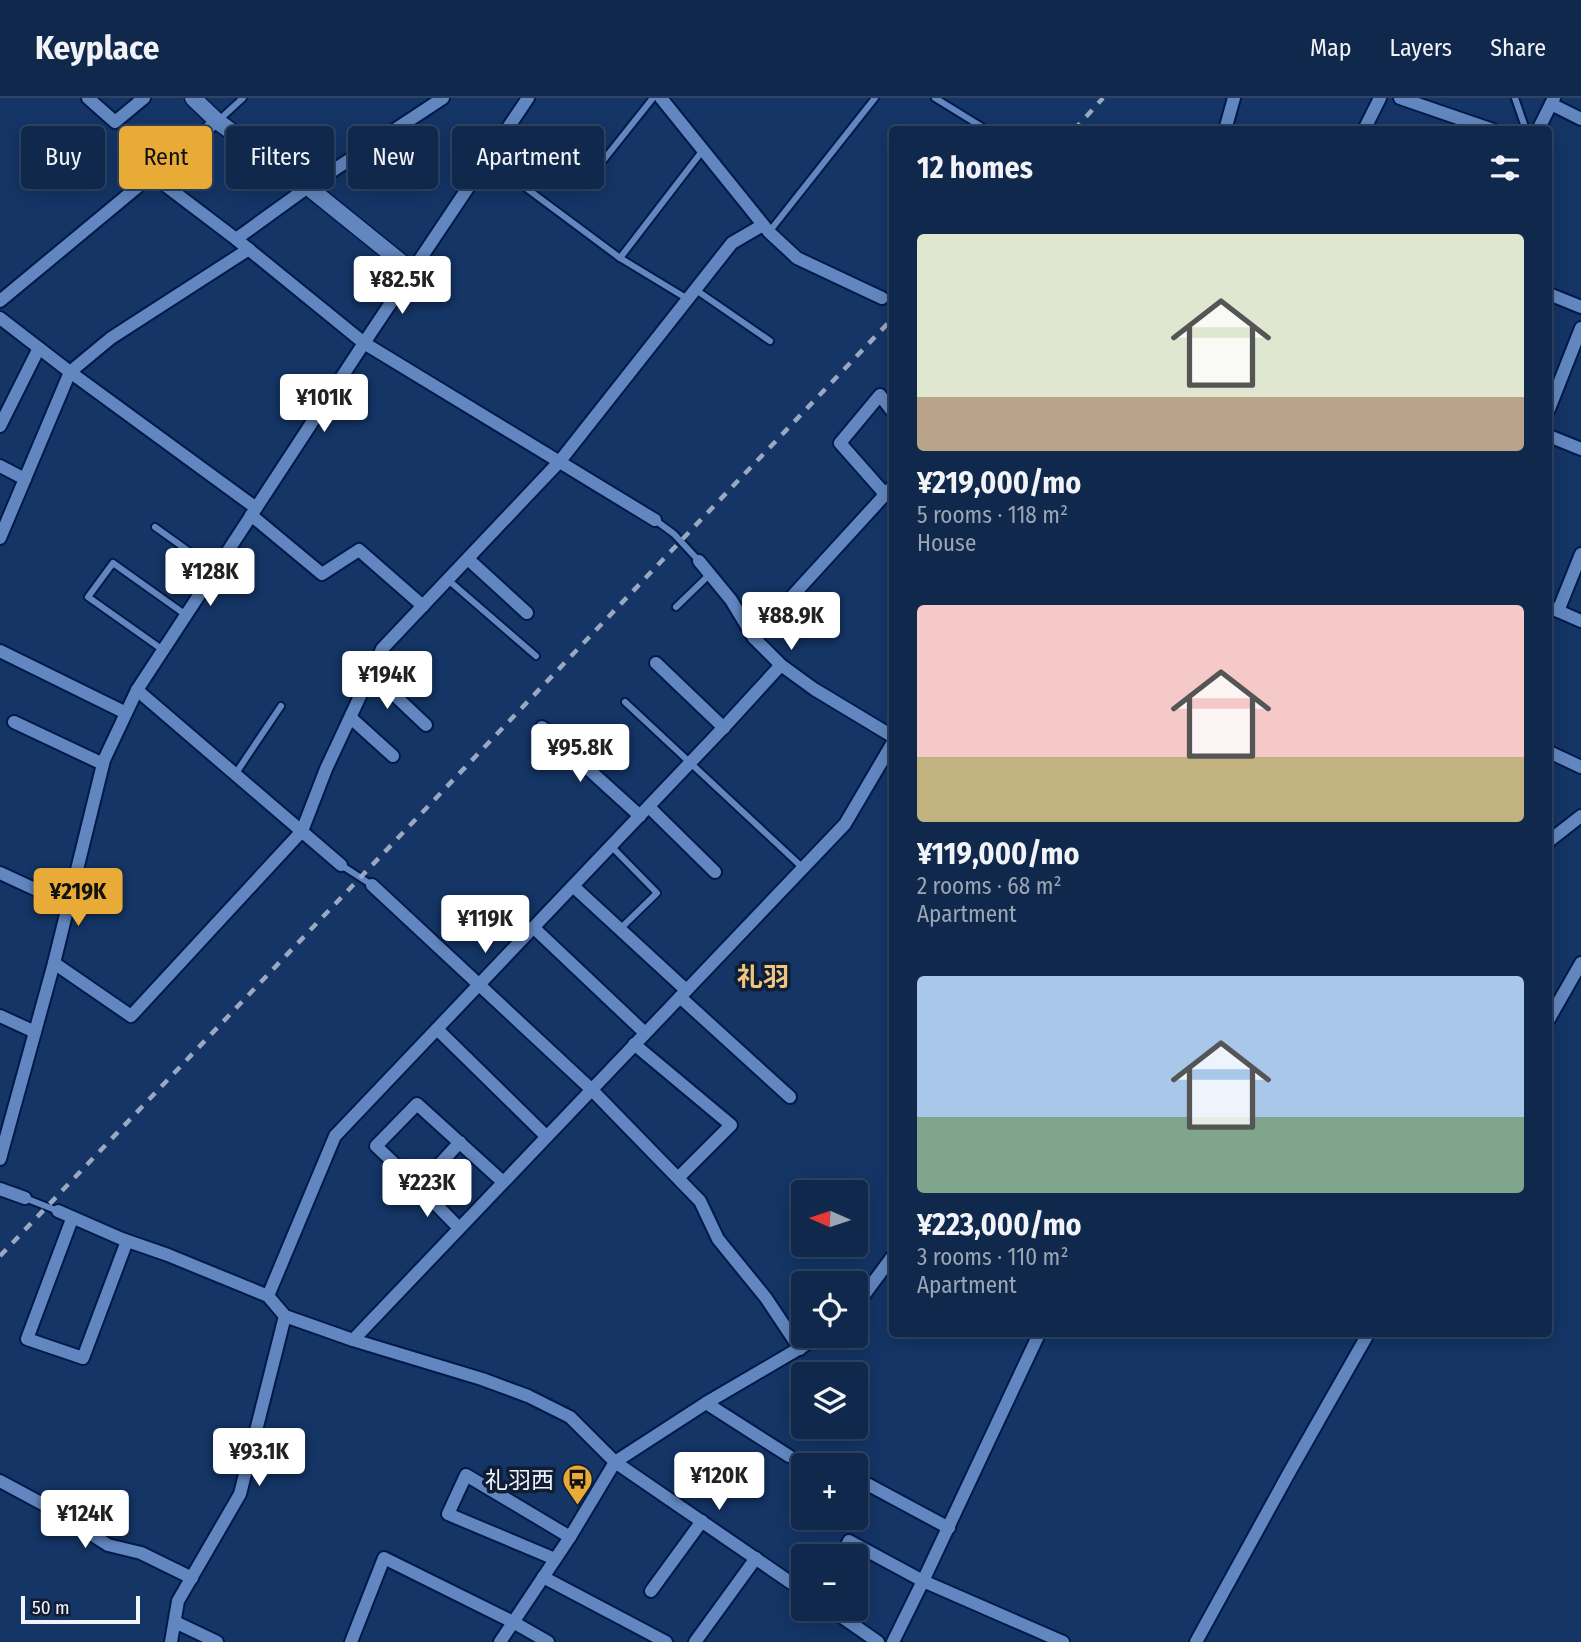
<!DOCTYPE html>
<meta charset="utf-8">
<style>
body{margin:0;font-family:"Fira Sans Condensed","Noto Sans JP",sans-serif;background:#183053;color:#f1f3f6;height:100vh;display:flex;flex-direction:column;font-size:26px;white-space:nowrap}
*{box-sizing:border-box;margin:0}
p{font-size:23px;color:#9ba6b5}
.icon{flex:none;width:38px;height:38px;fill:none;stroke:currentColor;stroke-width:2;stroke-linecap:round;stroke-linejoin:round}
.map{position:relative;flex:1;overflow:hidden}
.panel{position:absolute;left:889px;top:28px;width:663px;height:1211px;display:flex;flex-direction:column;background:#0f284c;border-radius:7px;box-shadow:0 4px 18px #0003,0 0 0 2px #2f4464}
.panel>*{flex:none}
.top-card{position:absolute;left:21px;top:28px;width:665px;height:63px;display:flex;gap:14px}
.needle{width:46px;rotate:273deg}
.buttons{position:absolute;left:791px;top:1082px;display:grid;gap:14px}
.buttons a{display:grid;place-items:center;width:77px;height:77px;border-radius:7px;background:#0f284c;box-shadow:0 4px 18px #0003,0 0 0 2px #2f4464;font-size:35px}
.scale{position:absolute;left:21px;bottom:18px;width:119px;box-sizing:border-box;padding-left:7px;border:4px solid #f1f5fb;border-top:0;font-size:19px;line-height:24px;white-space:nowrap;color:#f1f5fb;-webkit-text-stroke:5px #0f1e34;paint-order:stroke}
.price{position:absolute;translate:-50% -60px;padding:0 16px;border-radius:7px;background:#fff;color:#222;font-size:23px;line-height:46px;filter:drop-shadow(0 2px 4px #0008)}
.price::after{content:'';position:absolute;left:50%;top:42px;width:21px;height:16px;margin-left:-10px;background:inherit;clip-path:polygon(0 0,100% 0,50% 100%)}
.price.on{background:#e9ab38;color:#111}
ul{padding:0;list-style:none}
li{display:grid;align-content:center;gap:14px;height:371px;padding:0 28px}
li span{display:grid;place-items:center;height:217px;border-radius:7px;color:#555}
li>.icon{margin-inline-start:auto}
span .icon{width:126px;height:126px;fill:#fffc;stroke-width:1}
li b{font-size:30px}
h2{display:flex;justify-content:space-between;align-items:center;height:84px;padding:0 28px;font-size:30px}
.pill{padding:0 24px;border-radius:7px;background:#0f284c;box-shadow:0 4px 18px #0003,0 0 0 2px #2f4464;font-size:24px;line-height:63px}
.pill.on{background:#e9ab38;color:#111}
header{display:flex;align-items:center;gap:42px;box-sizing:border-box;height:98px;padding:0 35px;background:#0f284c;border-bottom:2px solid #2f4464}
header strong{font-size:33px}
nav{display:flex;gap:38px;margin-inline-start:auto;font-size:24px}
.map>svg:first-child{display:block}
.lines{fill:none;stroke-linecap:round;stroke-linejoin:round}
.service-casing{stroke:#001a49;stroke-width:10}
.minor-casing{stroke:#001a49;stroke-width:16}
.tertiary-casing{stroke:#001a49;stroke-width:19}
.service{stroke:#6287c0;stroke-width:6}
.minor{stroke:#6287c0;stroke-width:12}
.tertiary{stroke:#6287c0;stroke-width:16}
.rail{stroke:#9aa9c0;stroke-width:4.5;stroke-dasharray:9 9;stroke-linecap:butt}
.labels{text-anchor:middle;stroke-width:7;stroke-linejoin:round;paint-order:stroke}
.poi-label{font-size:23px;fill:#f1f5fb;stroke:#0f1e34;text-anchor:end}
.quarter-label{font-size:26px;font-weight:bold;fill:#f0c580;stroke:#0f1e34}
</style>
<header>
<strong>Keyplace</strong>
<nav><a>Map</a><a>Layers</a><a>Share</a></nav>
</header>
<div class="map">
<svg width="1581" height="1544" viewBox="0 0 1581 1544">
<rect width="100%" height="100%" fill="#143566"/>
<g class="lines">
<defs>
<g id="service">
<path d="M 935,0 L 987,32"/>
<path d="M 1515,0 L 1526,32"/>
<path d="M 219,22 L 243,0"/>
<path d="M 487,61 L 620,160"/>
<path d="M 602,64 L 653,0"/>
<path d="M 769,134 L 875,0"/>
<path d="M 696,192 L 770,243"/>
<path d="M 686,200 L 620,160 L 703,52"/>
<path d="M 655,422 L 674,436 L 699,463"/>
<path d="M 155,429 L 215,472"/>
<path d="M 447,481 L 536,558"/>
<path d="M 676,509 L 709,477"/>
<path d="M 163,552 L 88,499 L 113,465 L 186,517"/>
<path d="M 625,604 L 803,770"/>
<path d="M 236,675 L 281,608"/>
<path d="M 611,748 L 657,795 L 620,831"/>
<path d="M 341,767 L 372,787"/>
<path d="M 25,1100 L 58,1113"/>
</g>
<g id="minor">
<path d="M 88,0 L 115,24 L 144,0"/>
<path d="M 661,0 L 769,134 L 797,160 L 882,200"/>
<path d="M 1400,0 L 1493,32"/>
<path d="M 1551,6 L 1581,21"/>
<path d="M 1225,32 L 1234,0"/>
<path d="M 1364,32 L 1380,0"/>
<path d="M 1538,32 L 1554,0"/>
<path d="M 153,78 L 236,141 L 364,245 L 655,422"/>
<path d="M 236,141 L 308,89 L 443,0"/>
<path d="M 1549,196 L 1581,209"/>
<path d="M 0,203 L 217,23"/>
<path d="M 0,220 L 70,274 L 256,410"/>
<path d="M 1549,311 L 1581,230"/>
<path d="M 0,328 L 39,250"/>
<path d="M 1549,338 L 1581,351"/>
<path d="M 0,368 L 25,381"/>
<path d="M 885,396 L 840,345 L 880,297 L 892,313"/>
<path d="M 251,417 L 322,476 L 359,452 L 423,508"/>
<path d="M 0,440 L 70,274 L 111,240 L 249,151"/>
<path d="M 468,461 L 527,515"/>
<path d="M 699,463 L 731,502 L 754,540 L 781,567 L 814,591 L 892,638"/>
<path d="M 1549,509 L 1581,523"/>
<path d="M 1558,513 L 1581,456"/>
<path d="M 754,540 L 892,389"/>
<path d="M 0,553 L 126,615"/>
<path d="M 656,565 L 724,630"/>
<path d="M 372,576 L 426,627"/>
<path d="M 137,592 L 341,767"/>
<path d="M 351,620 L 393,658"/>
<path d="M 14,624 L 103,666"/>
<path d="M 542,629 L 640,718"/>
<path d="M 1549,654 L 1581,669"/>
<path d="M 649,709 L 715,774"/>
<path d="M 1549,743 L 1581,718"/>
<path d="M 0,775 L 67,806"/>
<path d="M 372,787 L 591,991 L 700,1103 L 718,1141 L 766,1200 L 800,1251"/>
<path d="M 573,788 L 686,892"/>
<path d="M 534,830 L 645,935"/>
<path d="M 54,865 L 131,918 L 302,733 L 326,671 L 382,551 L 560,363 L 732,145 L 763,127"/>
<path d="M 680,899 L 790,999"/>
<path d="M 0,918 L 35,934"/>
<path d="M 1549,921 L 1581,865"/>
<path d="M 437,931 L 546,1038"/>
<path d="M 634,946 L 731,1027 L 678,1080"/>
<path d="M 460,1044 L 419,1089 L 376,1048 L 417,1006 L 503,1084"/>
<path d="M 0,1061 L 54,865 L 104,662 L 137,592 L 364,245 L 528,0"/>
<path d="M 419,1089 L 459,1130"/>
<path d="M 0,1091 L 25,1100"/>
<path d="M 58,1113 L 122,1141 L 168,1157 L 268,1198 L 285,1218 L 353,1242 L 482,1281 L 528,1298 L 570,1319 L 615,1364 L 803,1493"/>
<path d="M 72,1121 L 27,1241 L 83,1260 L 127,1143"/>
<path d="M 268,1198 L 335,1038 L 726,627 L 781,567"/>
<path d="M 856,1208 L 892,1159"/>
<path d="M 353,1242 L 845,726 L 892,646"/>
<path d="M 706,1305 L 789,1358"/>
<path d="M 856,1380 L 949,1430"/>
<path d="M 0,1383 L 52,1411 L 108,1447 L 141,1455 L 192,1480"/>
<path d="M 842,1458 L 849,1443 L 923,1483 L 1063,1544"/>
<path d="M 555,1461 L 448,1416 L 466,1377 L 570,1439"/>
<path d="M 543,1479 L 666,1544"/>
<path d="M 651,1493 L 702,1423"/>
<path d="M 829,1510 L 878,1544"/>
<path d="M 175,1524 L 217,1544"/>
<path d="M 171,1544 L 178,1503 L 240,1396 L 285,1218"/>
<path d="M 351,1544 L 384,1460 L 513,1524 L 548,1544"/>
<path d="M 500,1544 L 570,1439 L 615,1364 L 706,1305 L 822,1237"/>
<path d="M 695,1544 L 756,1460"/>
<path d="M 893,1544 L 923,1483 L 1039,1236"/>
<path d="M 1196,1544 L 1290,1373 L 1368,1236"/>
</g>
<path id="tertiary" d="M 193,0 L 217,23 L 308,89 L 412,173"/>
</defs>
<!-- service casing -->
<use href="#service" class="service-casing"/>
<!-- minor casing -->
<use href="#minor" class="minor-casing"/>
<!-- tertiary casing -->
<use href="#tertiary" class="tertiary-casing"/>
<!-- service -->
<use href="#service" class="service"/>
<!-- minor -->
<use href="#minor" class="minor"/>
<!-- tertiary -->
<use href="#tertiary" class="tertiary"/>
<!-- rail -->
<g class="rail">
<path d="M 1074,32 L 1103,0"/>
<path d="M 0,1158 L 892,221"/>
</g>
</g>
<!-- icons -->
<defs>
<symbol id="bus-pin" viewBox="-11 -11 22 30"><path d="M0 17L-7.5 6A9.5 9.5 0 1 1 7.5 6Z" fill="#e9ab38" stroke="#0f1e34"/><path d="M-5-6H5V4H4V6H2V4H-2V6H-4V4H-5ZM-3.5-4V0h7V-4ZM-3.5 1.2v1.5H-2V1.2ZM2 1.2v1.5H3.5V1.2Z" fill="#111"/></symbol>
</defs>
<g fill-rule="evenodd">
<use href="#bus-pin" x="560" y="1364" width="35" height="47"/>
</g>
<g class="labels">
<!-- poi labels -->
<g class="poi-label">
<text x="554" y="1390">礼羽西</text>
</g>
<!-- quarter labels -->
<g class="quarter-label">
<text x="763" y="888">礼羽</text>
</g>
</g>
</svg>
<div class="buttons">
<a><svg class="needle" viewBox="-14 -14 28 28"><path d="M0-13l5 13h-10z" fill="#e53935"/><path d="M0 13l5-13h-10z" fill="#9ba6b5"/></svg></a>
<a><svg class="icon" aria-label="locate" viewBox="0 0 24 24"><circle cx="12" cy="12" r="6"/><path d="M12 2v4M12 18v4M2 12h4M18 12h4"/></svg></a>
<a><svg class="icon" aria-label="layers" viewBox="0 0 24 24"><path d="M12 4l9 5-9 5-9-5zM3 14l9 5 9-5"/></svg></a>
<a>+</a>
<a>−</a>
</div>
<div class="scale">50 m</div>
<b class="price" style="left:402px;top:218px">¥82.5K</b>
<b class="price" style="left:324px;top:336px">¥101K</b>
<b class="price" style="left:210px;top:510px">¥128K</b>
<b class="price" style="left:791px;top:554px">¥88.9K</b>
<b class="price" style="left:387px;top:613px">¥194K</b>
<b class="price" style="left:580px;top:686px">¥95.8K</b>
<b class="price on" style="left:78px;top:830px">¥219K</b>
<b class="price" style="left:485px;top:857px">¥119K</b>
<b class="price" style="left:427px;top:1121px">¥223K</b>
<b class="price" style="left:259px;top:1390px">¥93.1K</b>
<b class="price" style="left:719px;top:1414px">¥120K</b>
<b class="price" style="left:85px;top:1452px">¥124K</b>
<div class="top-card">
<a class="pill">Buy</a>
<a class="pill on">Rent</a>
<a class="pill">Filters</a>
<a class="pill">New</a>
<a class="pill">Apartment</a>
</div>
<section class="panel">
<h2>12 homes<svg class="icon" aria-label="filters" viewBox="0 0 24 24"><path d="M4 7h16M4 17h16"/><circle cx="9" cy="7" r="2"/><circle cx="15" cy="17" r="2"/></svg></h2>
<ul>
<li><span style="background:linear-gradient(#dfe7d0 75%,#b9a48a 0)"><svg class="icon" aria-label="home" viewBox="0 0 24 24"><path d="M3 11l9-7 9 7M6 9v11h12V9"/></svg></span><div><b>¥219,000/mo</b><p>5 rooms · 118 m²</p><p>House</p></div></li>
<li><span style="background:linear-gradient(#f6c9c9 70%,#c2b280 0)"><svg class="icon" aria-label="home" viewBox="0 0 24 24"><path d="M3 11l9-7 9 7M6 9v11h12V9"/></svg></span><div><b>¥119,000/mo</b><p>2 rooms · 68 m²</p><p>Apartment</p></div></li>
<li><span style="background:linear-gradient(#a9c7e8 65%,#7fa58c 0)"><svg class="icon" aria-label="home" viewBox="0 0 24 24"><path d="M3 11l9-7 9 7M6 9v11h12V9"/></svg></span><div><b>¥223,000/mo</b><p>3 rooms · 110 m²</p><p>Apartment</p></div></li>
</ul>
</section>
</div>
